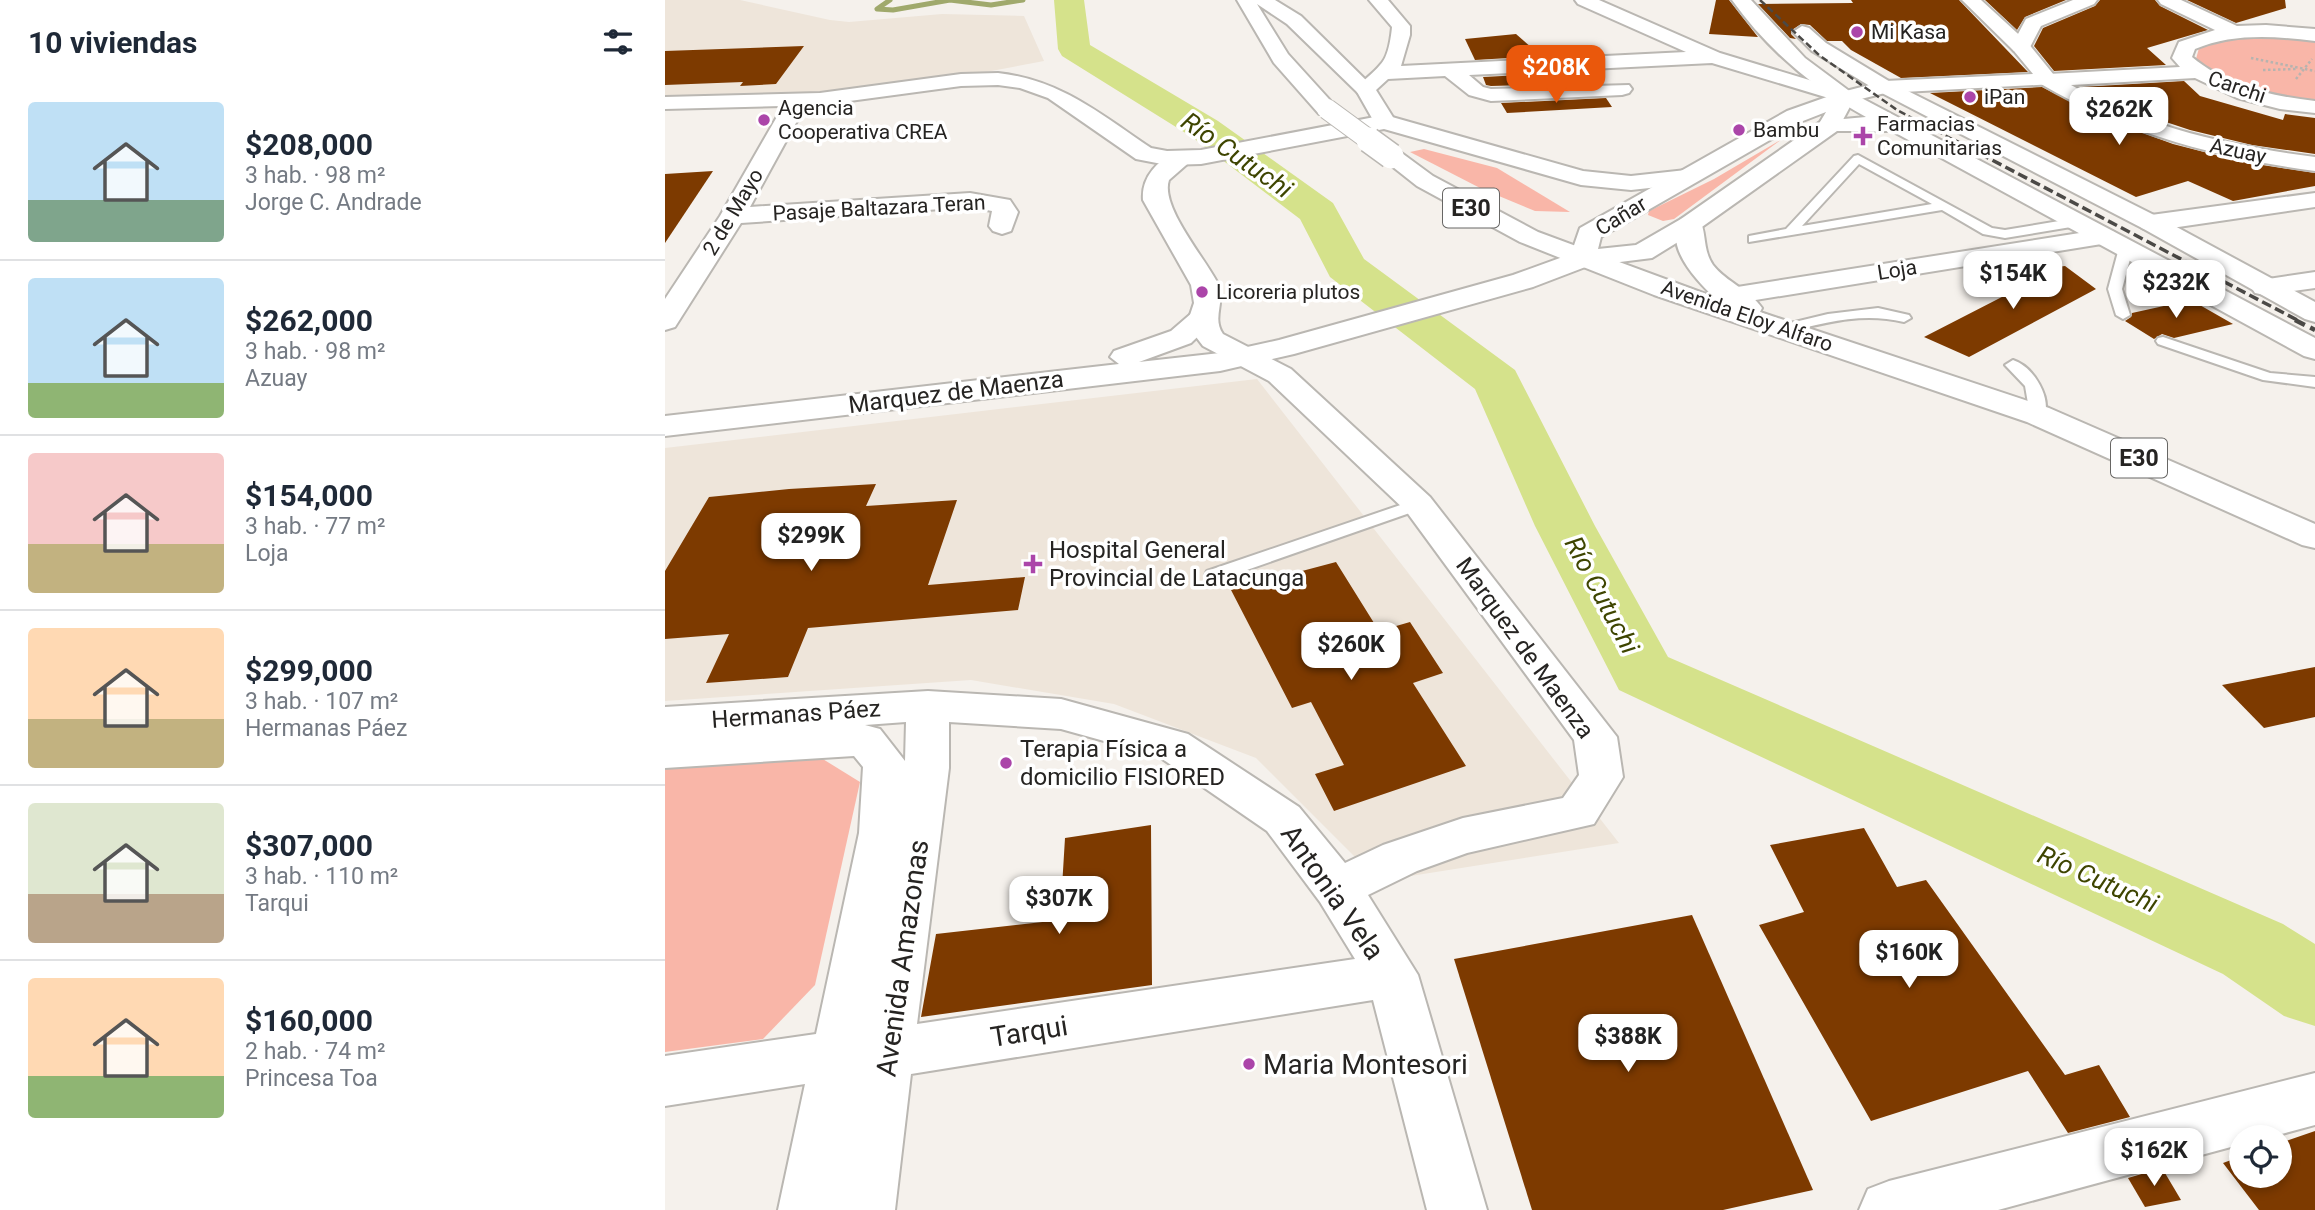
<!DOCTYPE html>
<html lang="es">
<meta charset="utf-8">
<style>
body{margin:0;font-family:Roboto,sans-serif;background:#f6f6f7;color:#1f2937;height:100vh;display:flex;flex-direction:column;font-size:26px;white-space:nowrap}
*{box-sizing:border-box;margin:0}
p{font-size:23px;color:#747a83}
.icon{flex:none;width:38px;height:38px;fill:none;stroke:currentColor;stroke-width:2;stroke-linecap:round;stroke-linejoin:round}
.map{position:relative;flex:1;overflow:hidden}
.drawer{display:flex;flex-direction:column;background:#fff;width:665px}
.drawer>*{flex:none}
.controls{position:absolute;left:1564px;top:1125px;display:grid;gap:14px}
.controls a{display:grid;place-items:center;width:63px;height:63px;border-radius:50%;background:#fff;box-shadow:0 4px 10px #0003;font-size:35px}
.price{position:absolute;translate:-50% -60px;padding:0 16px;border-radius:14px;background:#fff;color:#222;font-size:23px;line-height:46px;filter:drop-shadow(0 2px 4px #0008)}
.price::after{content:'';position:absolute;left:50%;top:42px;width:21px;height:16px;margin-left:-10px;background:inherit;clip-path:polygon(0 0,100% 0,50% 100%)}
.price.current{background:#ea580c;color:#fff}
ul{padding:0;list-style:none}
li{display:flex;align-items:center;gap:21px;height:175px;padding:0 28px}
li+li{border-top:2px solid #e0e1e3}
li span{display:grid;place-items:center;flex:none;width:196px;height:140px;border-radius:7px;color:#555}
li>.icon{margin-inline-start:auto}
span .icon{width:84px;height:84px;fill:#fffc;stroke-width:1}
li b{font-size:30px}
h2{display:flex;justify-content:space-between;align-items:center;height:84px;padding:0 28px;font-size:30px}
main{display:flex;flex:1;min-height:0}
.map>svg:first-child{display:block}
.built{fill:#eee5da}
.green{fill:#f9b6a8}
.lines{fill:none;stroke-linecap:round;stroke-linejoin:round}
.stream{stroke:#a0a96c;stroke-width:5}
.river{fill:#d5e28b;fill-rule:evenodd}
.building{fill:#7d3a00}
.service-casing{stroke:#bab7b2;stroke-width:4}
.minor-casing{stroke:#bab7b2;stroke-width:4}
.tertiary-casing{stroke:#bab7b2;stroke-width:4}
.secondary-casing{stroke:#bab7b2;stroke-width:4}
.primary-casing{stroke:#bab7b2;stroke-width:4}
.path{stroke:#b7b3af;stroke-width:2.5;stroke-dasharray:2.5 2.5;stroke-linecap:butt}
.service{fill:#fff;fill-rule:evenodd}
.minor{fill:#fff;fill-rule:evenodd}
.tertiary{fill:#fff;fill-rule:evenodd}
.secondary{fill:#fff;fill-rule:evenodd}
.primary{fill:#fff;fill-rule:evenodd}
.rail-far2{stroke:#4b4946;stroke-width:2.5;stroke-dasharray:7 3.5;stroke-linecap:butt}
.rail-far1{stroke:#4b4946;stroke-width:3.5;stroke-dasharray:10 4.5;stroke-linecap:butt}
.rail{stroke:#4b4946;stroke-width:4.5;stroke-dasharray:11 6;stroke-linecap:butt}
.primary-bridge-far1-casing{stroke:#bab7b2;stroke-width:22;stroke-linecap:butt}
.primary-bridge-casing{stroke:#bab7b2;stroke-width:28;stroke-linecap:butt}
.primary-bridge-far1{stroke:#fff;stroke-width:20}
.primary-bridge{stroke:#fff;stroke-width:25}
.poi-dot{fill:#ab45a9;stroke:#fff;stroke-width:2.5}
.labels{text-anchor:middle;stroke-width:7;stroke-linejoin:round;paint-order:stroke}
.far-poi-label{font-size:21px;fill:#262422;stroke:#fff;text-anchor:start}
.far-street-label{font-size:21px;fill:#262422;stroke:#fff}
.shield{fill:#fff;stroke:#676664;stroke-width:2}
.shield-label{font-size:23px;font-weight:bold;fill:#262422}
.street-label{font-size:24px;fill:#262422;stroke:#fff}
.poi-label{font-size:24px;fill:#262422;stroke:#fff;text-anchor:start}
.water-label{font-size:26px;font-style:italic;fill:#3e4500;stroke:#fff}
.near-street-label{font-size:28px;fill:#262422;stroke:#fff}
.near-poi-label{font-size:28px;fill:#262422;stroke:#fff;text-anchor:start}
</style>
<main>
<section class="drawer">
<h2>10 viviendas<svg class="icon" aria-label="filters" viewBox="0 0 24 24"><path d="M4 7h16M4 17h16"/><circle cx="9" cy="7" r="2"/><circle cx="15" cy="17" r="2"/></svg></h2>
<ul>
<li><span style="background:linear-gradient(#bfe0f5 70%,#7fa58c 0)"><svg class="icon" aria-label="home" viewBox="0 0 24 24"><path d="M3 11l9-7 9 7M6 9v11h12V9"/></svg></span><div><b>$208,000</b><p>3 hab. · 98 m²</p><p>Jorge C. Andrade</p></div></li>
<li><span style="background:linear-gradient(#bfe0f5 75%,#8fb573 0)"><svg class="icon" aria-label="home" viewBox="0 0 24 24"><path d="M3 11l9-7 9 7M6 9v11h12V9"/></svg></span><div><b>$262,000</b><p>3 hab. · 98 m²</p><p>Azuay</p></div></li>
<li><span style="background:linear-gradient(#f6c9c9 65%,#c2b280 0)"><svg class="icon" aria-label="home" viewBox="0 0 24 24"><path d="M3 11l9-7 9 7M6 9v11h12V9"/></svg></span><div><b>$154,000</b><p>3 hab. · 77 m²</p><p>Loja</p></div></li>
<li><span style="background:linear-gradient(#ffd9b3 65%,#c2b280 0)"><svg class="icon" aria-label="home" viewBox="0 0 24 24"><path d="M3 11l9-7 9 7M6 9v11h12V9"/></svg></span><div><b>$299,000</b><p>3 hab. · 107 m²</p><p>Hermanas Páez</p></div></li>
<li><span style="background:linear-gradient(#dfe7d0 65%,#b9a48a 0)"><svg class="icon" aria-label="home" viewBox="0 0 24 24"><path d="M3 11l9-7 9 7M6 9v11h12V9"/></svg></span><div><b>$307,000</b><p>3 hab. · 110 m²</p><p>Tarqui</p></div></li>
<li><span style="background:linear-gradient(#ffd9b3 70%,#8fb573 0)"><svg class="icon" aria-label="home" viewBox="0 0 24 24"><path d="M3 11l9-7 9 7M6 9v11h12V9"/></svg></span><div><b>$160,000</b><p>2 hab. · 74 m²</p><p>Princesa Toa</p></div></li>
</ul>
</section>
<div class="map">
<svg width="1650" height="1210" viewBox="0 0 1650 1210">
<rect width="100%" height="100%" fill="#f5f1ec"/>
<!-- built -->
<g class="built">
<path d="M 0,0 L 75,0 L 165,20 L 184,22 L 277,14 L 359,16 L 379,61 L 305,75 L 153,97 L 0,98 Z"/>
<path d="M 592,379 L 954,843 L 714,881 L 591,758 L 449,704 L 306,680 L 0,701 L 0,448 Z"/>
</g>
<!-- green -->
<g class="green">
<path d="M 1581,36 L 1650,41 L 1650,100 C 1609,95 1563,89 1531,59 L 1534,48 L 1551,40 Z"/>
<path d="M 1117,139 L 1009,219 L 998,221 L 983,215 L 984,211 L 1049,179 Z"/>
<path d="M 759,149 L 832,168 L 905,212 L 870,211 L 817,189 L 745,152 Z"/>
<path d="M 140,748 L 195,782 L 150,985 L 98,1039 L 0,1052 L 0,763 Z"/>
</g>
<g class="lines">
<!-- stream -->
<path class="stream" d="M 225,0 L 212,9 L 228,10 L 285,0 L 326,5 L 358,0"/>
<!-- river -->
<path class="river" d="M 389,0 L 419,0 L 425,45 L 553,121 L 668,203 L 699,259 L 850,370 L 930,526 L 1003,657 L 1618,924 L 1650,944 L 1650,1026 L 1619,1016 L 1558,974 L 954,690 L 870,526 L 810,389 L 665,277 L 635,219 L 527,137 L 397,56 L 393,49 Z"/>
</g>
<!-- building -->
<g class="building">
<path d="M 1051,0 L 1064,0 L 1093,37 L 1044,34 Z"/>
<path d="M 1186,0 L 1294,0 L 1363,72 L 1236,78 L 1186,50 L 1177,41 L 1162,41 L 1145,25 L 1136,24 L 1127,30 L 1126,34 L 1131,39 L 1125,38 L 1093,4 L 1188,3 Z"/>
<path d="M 1320,0 L 1401,0 L 1360,17 L 1352,30 Z"/>
<path d="M 1435,0 L 1490,0 L 1495,6 L 1543,30 L 1482,48 L 1501,65 L 1389,71 L 1369,46 L 1378,28 L 1430,6 Z"/>
<path d="M 1522,0 L 1620,0 L 1621,8 L 1571,23 Z"/>
<path d="M 851,34 L 876,56 L 810,60 L 800,39 Z"/>
<path d="M 139,46 L 111,84 L 75,86 L 78,82 L 0,85 L 0,51 Z"/>
<path d="M 894,73 L 898,77 L 925,75 L 931,83 L 826,86 L 821,85 L 818,77 Z"/>
<path d="M 1519,81 L 1535,96 L 1618,120 L 1620,114 L 1650,118 L 1650,154 L 1587,145 L 1525,130 L 1465,110 L 1416,87 Z"/>
<path d="M 1377,87 L 1440,119 L 1508,144 L 1578,162 L 1650,173 L 1650,186 L 1568,201 L 1523,181 L 1471,197 L 1265,93 Z"/>
<path d="M 941,98 L 947,107 L 842,113 L 836,103 Z"/>
<path d="M 48,171 L 0,243 L 0,174 Z"/>
<path d="M 1400,266 L 1431,289 L 1304,357 L 1259,337 L 1370,280 L 1358,271 Z"/>
<path d="M 1526,300 L 1568,324 L 1509,338 L 1497,334 L 1489,339 L 1460,321 L 1466,317 L 1467,313 Z"/>
<path d="M 211,484 L 201,506 L 292,500 L 263,585 L 360,577 L 353,610 L 143,628 L 123,677 L 41,683 L 64,634 L 0,639 L 0,571 L 44,497 L 124,489 Z"/>
<path d="M 671,562 L 714,631 L 745,622 L 778,673 L 748,683 L 801,766 L 669,811 L 650,774 L 679,765 L 646,702 L 627,708 L 566,590 Z"/>
<path d="M 1650,667 L 1650,717 L 1599,728 L 1557,685 Z"/>
<path d="M 486,825 L 487,985 L 256,1017 L 271,934 L 395,920 L 400,838 Z"/>
<path d="M 1199,828 L 1232,887 L 1261,880 L 1400,1075 L 1434,1065 L 1465,1117 L 1403,1133 L 1363,1071 L 1206,1121 L 1094,925 L 1139,912 L 1105,845 Z"/>
<path d="M 1027,915 L 1148,1190 L 1058,1210 L 867,1210 L 789,959 Z"/>
<path d="M 1650,1131 L 1650,1210 L 1594,1210 L 1558,1163 L 1577,1156 L 1577,1176 L 1615,1176 L 1615,1143 Z"/>
<path d="M 1497,1168 L 1516,1200 L 1480,1207 L 1463,1178 Z"/>
</g>
<g class="lines">
<defs>
<g id="service">
<path d="M 1193,155 L 1327,228 L 1340,230 L 1412,218 L 1418,222 L 1412,226 L 1340,238 L 1318,234 L 1277,210 L 1084,242 L 1084,236 L 1121,229 L 1189,156 ZM 1194,164 L 1267,204 L 1137,226 Z"/>
<path d="M 1461,244 L 1468,248 L 1457,289 L 1465,315 L 1458,319 L 1451,315 L 1443,289 L 1454,248 Z"/>
<path d="M 1213,308 L 1244,315 L 1246,318 L 1239,322 C 1196,312 1160,323 1118,333 L 1111,329 L 1113,326 L 1163,314 Z"/>
<path d="M 1498,337 L 1605,373 L 1650,377 L 1650,387 L 1598,380 L 1493,344 L 1491,341 L 1493,338 Z"/>
<path d="M 1348,360 C 1369,367 1387,398 1379,418 L 1373,420 L 1365,415 L 1360,386 L 1340,365 Z"/>
<path d="M 753,499 L 762,504 L 759,508 L 556,579 L 542,579 L 540,575 L 542,571 Z"/>
</g>
<g id="minor">
<path d="M 704,0 L 723,0 L 745,26 L 745,35 L 736,66 L 1021,52 L 913,4 L 910,0 L 934,0 L 1055,53 L 1187,93 L 1191,97 L 1187,101 L 1180,103 L 1047,63 L 804,75 L 818,87 L 826,89 L 964,85 L 967,89 L 964,93 L 957,95 L 826,101 L 804,95 L 780,76 L 723,79 L 711,90 L 731,122 L 728,127 L 712,127 L 691,90 C 698,79 707,75 715,65 C 723,58 726,38 727,27 Z"/>
<path d="M 1408,0 L 1432,0 L 1429,4 L 1376,26 L 1363,51 L 1349,51 L 1346,47 L 1361,19 Z"/>
<path d="M 1493,0 L 1516,0 L 1572,26 L 1601,25 L 1650,29 L 1650,41 C 1609,36 1568,33 1530,49 L 1527,57 C 1562,86 1606,96 1650,101 L 1650,113 L 1615,109 L 1572,98 L 1530,78 L 1406,85 C 1482,128 1565,146 1650,157 L 1650,171 C 1553,158 1461,134 1376,84 L 1373,80 L 1376,76 L 1383,74 L 1515,67 L 1507,58 L 1514,42 L 1550,30 L 1496,4 Z"/>
<path d="M 132,95 L 139,97 L 143,101 L 85,207 L 305,193 L 345,200 L 353,212 L 346,231 L 337,234 L 328,231 L 324,226 L 327,211 L 305,207 L 76,223 L 10,327 L 0,330 L 0,299 L 55,216 L 121,101 L 125,97 Z"/>
<path d="M 516,152 L 524,154 L 528,159 L 504,180 C 495,206 539,257 552,282 C 562,301 546,317 558,334 L 626,369 L 765,497 L 952,737 L 958,777 L 929,824 L 802,853 L 752,871 L 703,895 L 753,975 L 822,1210 L 762,1210 L 708,1000 L 246,1074 L 230,1210 L 113,1210 L 140,1084 L 0,1106 L 0,1056 L 151,1034 L 194,833 L 198,767 L 189,756 L 0,768 L 0,707 L 263,691 L 396,699 L 523,734 L 634,807 L 680,863 L 718,845 L 798,818 L 898,798 L 914,775 L 909,740 L 741,511 L 604,381 L 538,346 L 525,329 L 524,318 L 529,303 L 526,285 L 478,200 C 476,177 494,157 516,152 ZM 241,722 L 240,761 L 215,729 L 200,725 ZM 284,722 L 396,729 L 493,756 L 602,831 L 655,902 L 690,959 L 252,1024 L 284,768 Z"/>
<path d="M 1650,193 L 1650,207 L 1486,231 L 1477,228 L 1473,223 L 1477,218 L 1486,215 Z"/>
<path d="M 1440,229 L 1449,232 L 1453,237 L 1449,242 L 1066,304 L 1056,302 L 1052,296 L 1056,290 L 1066,288 Z"/>
<path d="M 1650,272 L 1650,288 L 1600,295 L 1590,293 L 1586,287 L 1590,281 Z"/>
<path d="M 1650,1073 L 1650,1125 L 1602,1138 L 1577,1138 L 1577,1144 L 1333,1210 L 1194,1210 L 1203,1189 L 1224,1181 Z"/>
</g>
<path id="tertiary" d="M 1297,0 L 1316,0 L 1363,43 L 1393,80 L 1390,84 L 1220,93 L 1188,101 L 1172,131 L 1034,229 L 987,258 L 923,266 L 868,287 L 629,354 L 555,371 L 0,436 L 0,416 L 454,364 L 445,357 L 449,351 L 506,331 L 528,312 L 538,309 L 548,312 L 552,318 L 526,343 L 474,362 L 555,353 L 614,340 L 848,275 L 906,254 L 915,228 L 1122,111 L 1173,93 L 1220,81 L 1368,74 L 1349,51 ZM 1161,112 L 1155,122 L 1016,219 L 971,245 L 933,249 L 936,237 L 1138,121 Z"/>
<g id="secondary">
<path d="M 1067,0 L 1086,0 L 1140,58 L 1187,93 L 1650,338 L 1650,359 L 1639,356 L 1227,131 L 1156,131 L 1153,126 L 1156,121 L 1201,117 C 1149,89 1102,49 1067,0 Z"/>
<path d="M 1137,26 L 1144,28 L 1161,43 L 1227,83 L 1495,218 L 1650,302 L 1650,322 L 1640,319 L 1477,228 L 1213,91 L 1147,51 L 1128,32 Z"/>
<path d="M 333,73 C 396,80 435,114 486,148 L 502,151 L 536,150 L 720,115 L 918,171 L 966,176 L 1021,170 L 1029,172 L 1033,177 L 1029,182 L 1021,184 L 966,190 L 916,185 L 719,129 L 536,164 L 502,165 L 471,159 L 383,98 L 355,88 L 333,85 L 296,86 L 155,105 L 0,109 L 0,97 L 155,93 L 296,74 Z"/>
</g>
<g id="primary">
<path d="M 572,0 L 610,0 L 636,16 L 711,90 L 708,94 L 694,94 L 622,24 L 592,4 L 623,54 L 673,109 L 670,114 L 654,114 L 609,63 Z"/>
<path d="M 726,149 L 734,151 L 768,176 L 873,232 L 1049,297 C 1031,280 998,245 1016,219 L 1025,216 L 1034,219 C 1042,231 1037,249 1048,265 C 1061,282 1085,290 1097,308 L 1095,312 L 1384,408 L 1650,524 L 1650,548 L 1637,545 L 1362,422 L 989,295 L 855,242 L 752,186 L 714,156 L 718,151 Z"/>
</g>
</defs>
<!-- service casing -->
<use href="#service" class="service-casing"/>
<!-- minor casing -->
<use href="#minor" class="minor-casing"/>
<!-- tertiary casing -->
<use href="#tertiary" class="tertiary-casing"/>
<!-- secondary casing -->
<use href="#secondary" class="secondary-casing"/>
<!-- primary casing -->
<use href="#primary" class="primary-casing"/>
<!-- path -->
<g class="path">
<path d="M 1586,58 L 1650,71"/>
<path d="M 1598,70 L 1632,69"/>
<path d="M 1631,79 L 1647,59"/>
</g>
<!-- service -->
<use href="#service" class="service"/>
<!-- minor -->
<use href="#minor" class="minor"/>
<!-- tertiary -->
<use href="#tertiary" class="tertiary"/>
<!-- secondary -->
<use href="#secondary" class="secondary"/>
<!-- primary -->
<use href="#primary" class="primary"/>
<!-- rail-far2 -->
<path class="rail-far2" d="M 1095,0 L 1154,55 L 1232,110 L 1293,142"/>
<!-- rail-far1 -->
<path class="rail-far1" d="M 1289,140 L 1634,321"/>
<!-- rail -->
<path class="rail" d="M 1630,320 L 1650,330"/>
<defs>
<path id="primary-bridge-far1" d="M 662,109 L 707,142"/>
<path id="primary-bridge" d="M 704,140 L 726,156"/>
</defs>
<!-- primary-bridge-far1 casing -->
<use href="#primary-bridge-far1" class="primary-bridge-far1-casing"/>
<!-- primary-bridge casing -->
<use href="#primary-bridge" class="primary-bridge-casing"/>
<!-- primary-bridge-far1 -->
<use href="#primary-bridge-far1" class="primary-bridge-far1"/>
<!-- primary-bridge -->
<use href="#primary-bridge" class="primary-bridge"/>
</g>
<!-- markers -->
<g class="poi-dot">
<circle cx="1192" cy="32" r="7"/>
<circle cx="1305" cy="97" r="7"/>
<circle cx="99" cy="120" r="7"/>
<circle cx="1074" cy="130" r="7"/>
<path d="M1194.5 125.5h7v7h7v7h-7v7h-7v-7h-7v-7h7z"/>
<circle cx="537" cy="292" r="7"/>
<path d="M364.5 553.5h7v7h7v7h-7v7h-7v-7h-7v-7h7z"/>
<circle cx="341" cy="763" r="7"/>
<circle cx="584" cy="1064" r="7"/>
</g>
<g class="labels">
<!-- far-poi labels -->
<g class="far-poi-label">
<text x="1206" y="39">Mi Kasa</text>
<text x="1319" y="104">iPan</text>
<text x="113" y="115">Agencia<tspan x="113" dy="24">Cooperativa CREA</tspan></text>
<text x="1212" y="131">Farmacias<tspan x="1212" dy="24">Comunitarias</tspan></text>
<text x="1088" y="137">Bambu</text>
<text x="551" y="299">Licoreria plutos</text>
</g>
<!-- far-street labels -->
<g class="far-street-label">
<text transform="translate(1572 87) rotate(19)" y="7">Carchi</text>
<text transform="translate(1573 151) rotate(12)" y="7">Azuay</text>
<text transform="translate(214 208) rotate(-3)" y="7">Pasaje Baltazara Teran</text>
<text transform="translate(68 212) rotate(-59)" y="7">2 de Mayo</text>
<text transform="translate(956 216) rotate(-31)" y="7">Cañar</text>
<text transform="translate(1232 270) rotate(-9)" y="7">Loja</text>
<text transform="translate(1082 316) rotate(19)" y="7">Avenida Eloy Alfaro</text>
</g>
<!-- shield labels -->
<g class="shield">
<rect x="778" y="188.5" width="56" height="39" rx="5"/>
<rect x="1446" y="438.5" width="56" height="39" rx="5"/>
</g>
<g class="shield-label">
<text x="806" y="216">E30</text>
<text x="1474" y="466">E30</text>
</g>
<!-- street labels -->
<g class="street-label">
<text transform="translate(291 392) rotate(-7)" y="8">Marquez de Maenza</text>
<text transform="translate(860 648) rotate(54)" y="8">Marquez de Maenza</text>
<text transform="translate(131 714) rotate(-4)" y="8">Hermanas Páez</text>
</g>
<!-- poi labels -->
<g class="poi-label">
<text x="384" y="558">Hospital General<tspan x="384" dy="28">Provincial de Latacunga</tspan></text>
<text x="355" y="757">Terapia Física a<tspan x="355" dy="28">domicilio FISIORED</tspan></text>
</g>
<!-- water labels -->
<g class="water-label">
<text transform="translate(572 155) rotate(35)" y="9">Río Cutuchi</text>
<text transform="translate(937 595) rotate(62)" y="9">Río Cutuchi</text>
<text transform="translate(1433 879) rotate(24)" y="9">Río Cutuchi</text>
</g>
<!-- near-street labels -->
<g class="near-street-label">
<text transform="translate(668 892) rotate(55)" y="10">Antonia Vela</text>
<text transform="translate(237 958) rotate(-82)" y="10">Avenida Amazonas</text>
<text transform="translate(364 1031) rotate(-9)" y="10">Tarqui</text>
</g>
<!-- near-poi labels -->
<g class="near-poi-label">
<text x="598" y="1074">Maria Montesori</text>
</g>
</g>
</svg>
<div class="controls">
<a><svg class="icon" aria-label="locate" viewBox="0 0 24 24"><circle cx="12" cy="12" r="6"/><path d="M12 2v4M12 18v4M2 12h4M18 12h4"/></svg></a>
</div>
<b class="price current" style="left:891px;top:105px">$208K</b>
<b class="price" style="left:1454px;top:147px">$262K</b>
<b class="price" style="left:1348px;top:311px">$154K</b>
<b class="price" style="left:1511px;top:320px">$232K</b>
<b class="price" style="left:146px;top:573px">$299K</b>
<b class="price" style="left:686px;top:682px">$260K</b>
<b class="price" style="left:394px;top:936px">$307K</b>
<b class="price" style="left:1244px;top:990px">$160K</b>
<b class="price" style="left:963px;top:1074px">$388K</b>
<b class="price" style="left:1489px;top:1188px">$162K</b>
</div>
</main>
